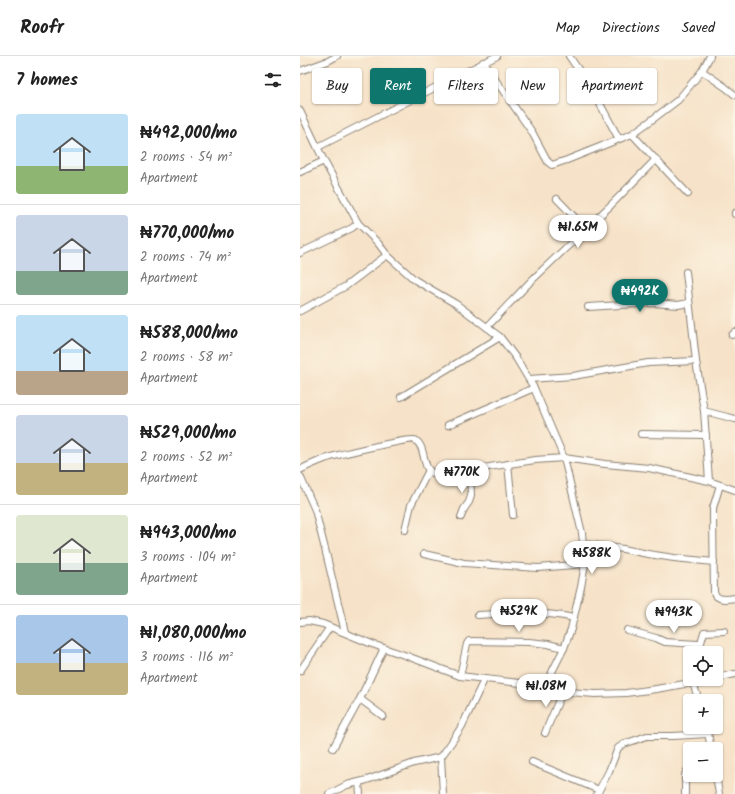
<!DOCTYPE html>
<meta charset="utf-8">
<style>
body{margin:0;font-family:Kalam,sans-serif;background:#f6f6f6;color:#222;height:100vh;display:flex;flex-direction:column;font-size:15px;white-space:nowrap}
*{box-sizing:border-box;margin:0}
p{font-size:13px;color:#767676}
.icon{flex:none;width:22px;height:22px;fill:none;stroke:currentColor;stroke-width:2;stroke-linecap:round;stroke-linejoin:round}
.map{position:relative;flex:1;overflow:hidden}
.panel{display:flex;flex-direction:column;background:#fff;width:300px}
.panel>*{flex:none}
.hud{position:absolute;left:12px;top:12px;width:363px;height:36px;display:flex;gap:8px}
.fabs{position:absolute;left:383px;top:590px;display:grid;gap:8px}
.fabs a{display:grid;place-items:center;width:40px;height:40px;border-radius:4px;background:#fff;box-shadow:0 1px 3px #0004;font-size:20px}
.price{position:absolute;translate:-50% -34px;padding:0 9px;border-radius:14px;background:#fff;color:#222;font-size:13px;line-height:26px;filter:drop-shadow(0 1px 2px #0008)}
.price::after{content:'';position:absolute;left:50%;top:24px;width:12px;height:9px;margin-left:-6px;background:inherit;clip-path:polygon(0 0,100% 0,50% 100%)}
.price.current{background:#0f766e;color:#fff}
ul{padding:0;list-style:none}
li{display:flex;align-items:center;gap:12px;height:100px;padding:0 16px}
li+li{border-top:1px solid #e0e0e0}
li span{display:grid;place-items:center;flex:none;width:112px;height:80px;border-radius:4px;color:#555}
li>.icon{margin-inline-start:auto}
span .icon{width:48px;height:48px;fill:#fffc;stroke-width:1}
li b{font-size:17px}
h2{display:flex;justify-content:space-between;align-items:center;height:48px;padding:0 16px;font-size:17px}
.pill{padding:0 14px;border-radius:4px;background:#fff;box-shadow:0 1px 3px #0004;font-size:14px;line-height:36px}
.pill.current{background:#0f766e;color:#fff}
header{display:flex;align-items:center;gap:24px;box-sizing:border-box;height:56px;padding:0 20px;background:#fff;border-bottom:1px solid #e0e0e0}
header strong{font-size:19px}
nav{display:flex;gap:22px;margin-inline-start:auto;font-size:14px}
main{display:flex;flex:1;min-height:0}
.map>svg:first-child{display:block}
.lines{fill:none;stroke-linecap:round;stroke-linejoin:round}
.street-casing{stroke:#897f72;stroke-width:8}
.street{stroke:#fff;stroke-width:6}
</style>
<header>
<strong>Roofr</strong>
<nav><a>Map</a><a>Directions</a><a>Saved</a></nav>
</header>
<main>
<section class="panel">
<h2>7 homes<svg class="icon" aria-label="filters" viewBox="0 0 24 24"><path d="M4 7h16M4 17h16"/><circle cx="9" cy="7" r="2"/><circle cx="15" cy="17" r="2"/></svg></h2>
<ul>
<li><span style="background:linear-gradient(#bfe0f5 65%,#8fb573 0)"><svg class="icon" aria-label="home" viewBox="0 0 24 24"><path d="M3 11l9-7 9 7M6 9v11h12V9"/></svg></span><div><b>₦492,000/mo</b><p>2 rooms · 54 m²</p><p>Apartment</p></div></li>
<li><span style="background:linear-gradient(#c9d6e8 70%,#7fa58c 0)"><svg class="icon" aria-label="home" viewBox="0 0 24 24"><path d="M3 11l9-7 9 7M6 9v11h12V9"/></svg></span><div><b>₦770,000/mo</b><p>2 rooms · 74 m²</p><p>Apartment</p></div></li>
<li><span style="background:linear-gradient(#bfe0f5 70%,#b9a48a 0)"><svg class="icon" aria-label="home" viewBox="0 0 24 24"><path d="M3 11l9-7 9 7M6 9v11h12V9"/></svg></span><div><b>₦588,000/mo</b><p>2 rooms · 58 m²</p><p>Apartment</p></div></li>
<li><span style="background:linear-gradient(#c9d6e8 60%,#c2b280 0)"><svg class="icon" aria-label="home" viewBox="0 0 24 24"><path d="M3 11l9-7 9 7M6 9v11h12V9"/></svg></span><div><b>₦529,000/mo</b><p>2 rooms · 52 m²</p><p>Apartment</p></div></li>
<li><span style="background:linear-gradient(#dfe7d0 60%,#7fa58c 0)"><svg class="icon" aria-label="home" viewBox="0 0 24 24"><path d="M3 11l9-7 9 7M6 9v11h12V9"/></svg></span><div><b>₦943,000/mo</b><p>3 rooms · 104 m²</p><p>Apartment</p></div></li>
<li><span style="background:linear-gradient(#a9c7e8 60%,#c2b280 0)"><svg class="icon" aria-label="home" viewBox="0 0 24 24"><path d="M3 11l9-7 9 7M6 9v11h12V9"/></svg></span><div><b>₦1,080,000/mo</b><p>3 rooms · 116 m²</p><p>Apartment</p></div></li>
</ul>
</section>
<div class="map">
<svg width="435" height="738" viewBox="0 0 435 738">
<rect width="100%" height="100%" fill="#fcf5e5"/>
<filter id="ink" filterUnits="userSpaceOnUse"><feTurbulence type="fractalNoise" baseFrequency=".025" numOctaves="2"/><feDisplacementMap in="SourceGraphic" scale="8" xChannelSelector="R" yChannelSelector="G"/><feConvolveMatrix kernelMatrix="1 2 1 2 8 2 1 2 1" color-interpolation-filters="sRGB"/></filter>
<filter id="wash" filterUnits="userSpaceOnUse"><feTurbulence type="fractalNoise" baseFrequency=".012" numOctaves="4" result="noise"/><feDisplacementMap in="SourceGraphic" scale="16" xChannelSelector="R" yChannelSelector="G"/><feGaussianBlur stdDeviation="0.9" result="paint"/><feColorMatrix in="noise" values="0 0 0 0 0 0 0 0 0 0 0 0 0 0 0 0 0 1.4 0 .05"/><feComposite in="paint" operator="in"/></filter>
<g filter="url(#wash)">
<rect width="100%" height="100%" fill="#f6e2c8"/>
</g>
<g filter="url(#ink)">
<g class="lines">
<defs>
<g id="street">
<path d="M 269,0 L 293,35 L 319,83"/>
<path d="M 183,6 L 232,76 L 248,106 L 252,109 L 267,104 L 332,78 L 349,66 L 378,44 L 402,15 L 410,0"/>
<path d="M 0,15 L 28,5 L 37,0"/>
<path d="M 402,15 L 425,31 L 435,39"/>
<path d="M 0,55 L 24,105 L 58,167 L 78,187 L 87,199 L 115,224 L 156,248 L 200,281 L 216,302 L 234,332 L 264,402 L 282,477 L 285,508 L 281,531 L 271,573 L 264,592 L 245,630"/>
<path d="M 332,78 L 388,138"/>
<path d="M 18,91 L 197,0"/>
<path d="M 0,116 L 24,105"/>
<path d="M 257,143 L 286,173"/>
<path d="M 435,157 L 435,158"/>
<path d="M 0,197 L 52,172 L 58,167"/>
<path d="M 386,216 L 396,305 L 404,355 L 409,425"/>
<path d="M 288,251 L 354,247 L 378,249 L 389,247"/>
<path d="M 0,255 L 46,230 L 87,199"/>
<path d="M 187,271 L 230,226 L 311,149 L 356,103"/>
<path d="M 432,279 L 435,276"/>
<path d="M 229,323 L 273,320 L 348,307 L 396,305"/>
<path d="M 101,341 L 200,281"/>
<path d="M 404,355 L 435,363"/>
<path d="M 148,369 L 234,332"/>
<path d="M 341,378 L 406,379"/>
<path d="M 208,408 L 213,459"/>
<path d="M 0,414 C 7,410 15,407 22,404 C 31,400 111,381 115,384 C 126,390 122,411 131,416 C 132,417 136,418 137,418 L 170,414 L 235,404 L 264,402 L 305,408 L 349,412 L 409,425 L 435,434"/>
<path d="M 0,420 L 15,454 L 26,497 L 45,576"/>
<path d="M 420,429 L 413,452 L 413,460 L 414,537 C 418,545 428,543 435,542"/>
<path d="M 161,461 L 164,453 L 169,446 L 171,440 L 170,414"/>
<path d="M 105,474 L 111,449 L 129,414"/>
<path d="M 283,488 L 323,493 L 348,498 L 374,502 L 414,506"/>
<path d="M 124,498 L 164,507 L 238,512 L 285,508"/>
<path d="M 178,559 C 209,557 242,555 274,562"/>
<path d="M 0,566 L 9,565 L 23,568 L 72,588 L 107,600 L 160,620 L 245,630 L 269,636 L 295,638 L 326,637 L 356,633 L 413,623"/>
<path d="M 327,574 L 356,582 L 365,586 L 398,588 L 400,590 L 403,597"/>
<path d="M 400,590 L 404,576 L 424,575"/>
<path d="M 0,615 L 30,571"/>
<path d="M 160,620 L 167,588 L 169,585 L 229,586 L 248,588 L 264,592"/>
<path d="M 416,622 L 435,618"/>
<path d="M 393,627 L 399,645"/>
<path d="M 83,660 L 60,643 L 84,592"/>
<path d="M 407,671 L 411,693"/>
<path d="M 245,677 L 263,634"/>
<path d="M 33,692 L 60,643"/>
<path d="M 141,701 L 143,738"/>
<path d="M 232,706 L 299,734"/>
<path d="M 416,719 L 419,738"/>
<path d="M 59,727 L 60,738"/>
<path d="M 29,738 L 47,729 L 67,724 L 114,707 L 141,701 L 151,687 L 162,670 L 184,624"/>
<path d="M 297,738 L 309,715 L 318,692 L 324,688 L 347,680 L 373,680 L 408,678"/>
<path d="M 385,738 L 385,719 L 386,716 L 390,715"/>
</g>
</defs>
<!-- street casing -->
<use href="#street" class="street-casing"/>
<!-- street -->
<use href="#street" class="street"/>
</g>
</g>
</svg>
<div class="fabs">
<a><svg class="icon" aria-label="locate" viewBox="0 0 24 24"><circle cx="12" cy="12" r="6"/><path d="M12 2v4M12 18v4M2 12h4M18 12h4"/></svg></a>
<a>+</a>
<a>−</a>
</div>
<b class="price" style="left:278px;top:193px">₦1.65M</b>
<b class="price current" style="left:340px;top:257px">₦492K</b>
<b class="price" style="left:162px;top:438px">₦770K</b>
<b class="price" style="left:292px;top:519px">₦588K</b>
<b class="price" style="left:219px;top:577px">₦529K</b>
<b class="price" style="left:374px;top:578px">₦943K</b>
<b class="price" style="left:246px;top:652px">₦1.08M</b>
<div class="hud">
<a class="pill">Buy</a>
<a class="pill current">Rent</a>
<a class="pill">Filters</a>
<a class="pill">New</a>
<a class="pill">Apartment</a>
</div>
</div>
</main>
